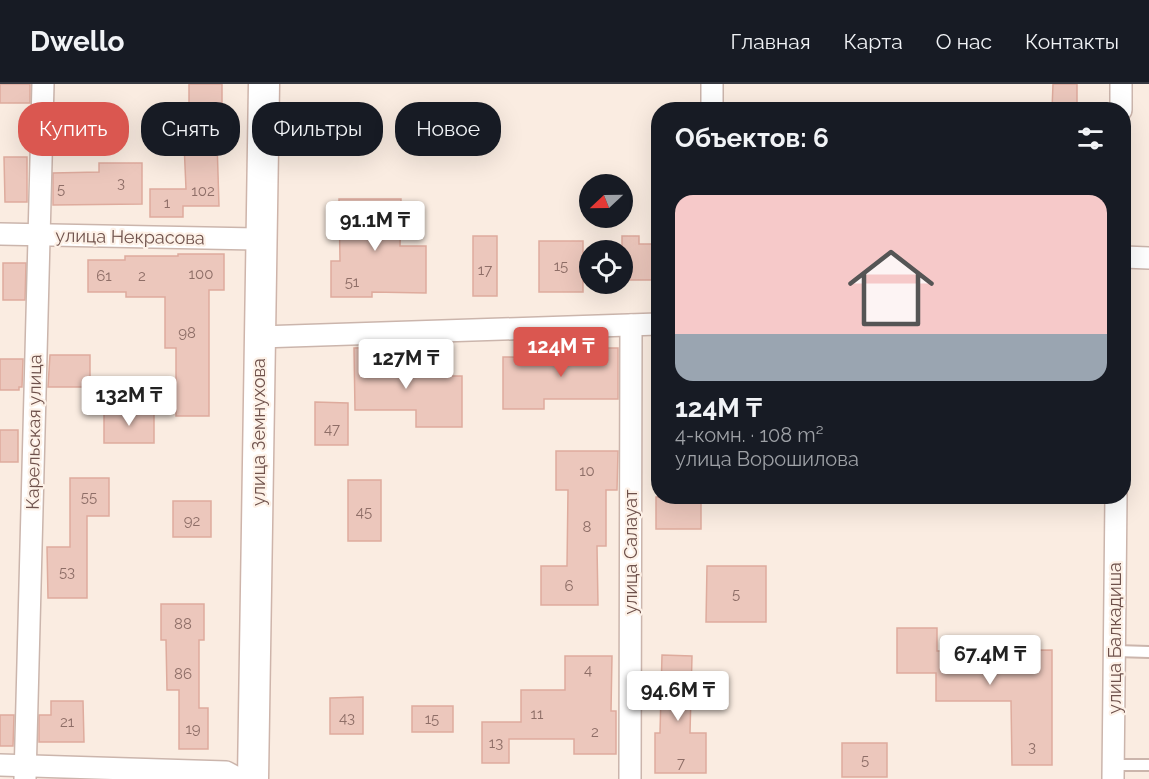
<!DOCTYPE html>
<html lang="ru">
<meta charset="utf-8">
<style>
body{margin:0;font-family:Raleway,sans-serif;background:#242831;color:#f1f3f6;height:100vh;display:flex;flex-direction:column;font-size:22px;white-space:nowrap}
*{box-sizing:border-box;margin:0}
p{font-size:20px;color:#9ea1a6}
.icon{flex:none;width:33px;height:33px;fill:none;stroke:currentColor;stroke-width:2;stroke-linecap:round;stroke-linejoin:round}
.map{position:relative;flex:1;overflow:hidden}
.panel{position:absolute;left:651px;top:18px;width:480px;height:402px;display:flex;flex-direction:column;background:#171b24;border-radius:24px;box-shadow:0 6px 24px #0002}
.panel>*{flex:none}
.top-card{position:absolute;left:18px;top:18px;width:543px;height:54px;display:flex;gap:12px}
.needle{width:39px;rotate:248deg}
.fabs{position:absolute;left:579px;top:90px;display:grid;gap:12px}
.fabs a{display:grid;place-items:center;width:54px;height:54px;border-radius:50%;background:#171b24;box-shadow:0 6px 24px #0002;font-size:30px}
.price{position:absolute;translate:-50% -51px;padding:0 14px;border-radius:6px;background:#fff;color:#222;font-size:20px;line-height:39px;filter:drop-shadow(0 2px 3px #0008)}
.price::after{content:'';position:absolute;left:50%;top:36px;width:18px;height:14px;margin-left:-9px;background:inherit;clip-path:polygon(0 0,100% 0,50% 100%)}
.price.current{background:#da5750;color:#fff}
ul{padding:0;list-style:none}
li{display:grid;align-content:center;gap:12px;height:318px;padding:0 24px}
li+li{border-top:2px solid #363941}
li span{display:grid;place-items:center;height:186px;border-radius:18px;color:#555}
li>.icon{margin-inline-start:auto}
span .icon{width:108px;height:108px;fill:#fffc;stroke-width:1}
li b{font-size:26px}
h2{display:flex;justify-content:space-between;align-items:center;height:72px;padding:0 24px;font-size:26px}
.tag{padding:0 21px;border-radius:24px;background:#171b24;box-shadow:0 6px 24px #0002;font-size:21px;line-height:54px}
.tag.current{background:#da5750;color:#fff}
header{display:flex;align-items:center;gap:36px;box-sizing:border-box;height:84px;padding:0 30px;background:#171b24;border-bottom:2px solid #363941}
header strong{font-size:28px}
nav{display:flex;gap:33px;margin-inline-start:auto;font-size:21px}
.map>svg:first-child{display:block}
.building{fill:#ecc7bc;stroke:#deab9d;stroke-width:1.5}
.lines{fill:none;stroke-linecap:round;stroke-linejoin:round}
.lane-casing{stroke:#cbb5ac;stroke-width:14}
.street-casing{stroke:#cbb5ac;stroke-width:24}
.secondary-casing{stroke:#ceb4aa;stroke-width:33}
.lane{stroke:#fff;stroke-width:10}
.street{stroke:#fff;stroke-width:21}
.secondary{stroke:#fff;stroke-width:30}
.labels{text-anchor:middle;stroke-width:4.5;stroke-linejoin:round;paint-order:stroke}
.number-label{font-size:15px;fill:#8e6e67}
.street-label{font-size:18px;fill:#6e514b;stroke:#fdf1e7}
</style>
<header>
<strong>Dwello</strong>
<nav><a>Главная</a><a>Карта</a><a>О нас</a><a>Контакты</a></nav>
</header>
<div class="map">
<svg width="1149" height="695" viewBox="0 0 1149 695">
<rect width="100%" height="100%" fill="#faece1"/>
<!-- building -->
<g class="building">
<rect x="0" y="0" width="30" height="19"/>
<path d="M 189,0 L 222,0 L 222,25 L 216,25 L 219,122 L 183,122 L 183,133 L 150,133 L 150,105 L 186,105 L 183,36 L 189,36 Z"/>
<path d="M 1053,0 L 1077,0 L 1077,26 L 1052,26 Z"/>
<path d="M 4,73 L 27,73 L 27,118 L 5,118 Z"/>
<path d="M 99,79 L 142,79 L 142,120 L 53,121 L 53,89 L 99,88 Z"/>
<path d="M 339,115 L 401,115 L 400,162 L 426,162 L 426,209 L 372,208 L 372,213 L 331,213 L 331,177 L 340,177 Z"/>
<rect x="473" y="152" width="24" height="60"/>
<path d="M 622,152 L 639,152 L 639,160 L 658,160 L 658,196 L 622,196 Z"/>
<rect x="539" y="157" width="44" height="51"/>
<path d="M 178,170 L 224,170 L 224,206 L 209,206 L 209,332 L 176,332 L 176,264 L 165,264 L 165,213 L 126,213 L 126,208 L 88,208 L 88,176 L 125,176 L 125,172 L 178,172 Z"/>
<path d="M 3,179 L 26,179 L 25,216 L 3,216 Z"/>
<path d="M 395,263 L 395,292 L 462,292 L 462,343 L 416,343 L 416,326 L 355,326 L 354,264 Z"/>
<path d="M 565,264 L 618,264 L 618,315 L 544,315 L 544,325 L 503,325 L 503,273 L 565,274 Z"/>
<path d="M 50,271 L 90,271 L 90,303 L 48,303 Z"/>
<path d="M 0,275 L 23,275 L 22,303 L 19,303 L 19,306 L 0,306 Z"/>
<path d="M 315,318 L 348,319 L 348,361 L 315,361 Z"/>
<rect x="104" y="327" width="50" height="32"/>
<rect x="0" y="346" width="18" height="32"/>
<path d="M 556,367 L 618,367 L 617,406 L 606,406 L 606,462 L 597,462 L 598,521 L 541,521 L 541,482 L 567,482 L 568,406 L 556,406 Z"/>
<path d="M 70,394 L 109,394 L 109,432 L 87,432 L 87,514 L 48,514 L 47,463 L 70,463 Z"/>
<rect x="348" y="396" width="33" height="61"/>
<rect x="656" y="413" width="45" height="32"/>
<rect x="173" y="417" width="38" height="36"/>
<path d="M 707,482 L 766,482 L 766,538 L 706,538 Z"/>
<path d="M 161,520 L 204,520 L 204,556 L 199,556 L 199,624 L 208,624 L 208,665 L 179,665 L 179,606 L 167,606 L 166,556 L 161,556 Z"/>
<path d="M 897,544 L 937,544 L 937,567 L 1052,566 L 1052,681 L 1012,681 L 1011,617 L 936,617 L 936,589 L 897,589 Z"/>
<path d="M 662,571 L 692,572 L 690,649 L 706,649 L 706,689 L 655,689 L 655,649 L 660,649 Z"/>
<path d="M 565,572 L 612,572 L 611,627 L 616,627 L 616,670 L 574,670 L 574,655 L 509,655 L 509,679 L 482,679 L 482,638 L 521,638 L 521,606 L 565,606 Z"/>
<path d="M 363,613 L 363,650 L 330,650 L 330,614 Z"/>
<path d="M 51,617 L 83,617 L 84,658 L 39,658 L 39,631 L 51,631 Z"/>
<rect x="412" y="622" width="41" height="26"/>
<path d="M 0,631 L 14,631 L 13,662 L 0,662 Z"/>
<rect x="842" y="659" width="45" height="34"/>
</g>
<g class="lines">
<defs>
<g id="lane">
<path d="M 1116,567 L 1149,568"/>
<path d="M 1114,681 L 1149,681"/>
</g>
<g id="street">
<path d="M 712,0 L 712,26"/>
<path d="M 1121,26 L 1121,0"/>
<path d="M 0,150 L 260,155"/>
<path d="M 1124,173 L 1149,174"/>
<path d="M 260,253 L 658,240"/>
<path d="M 0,681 L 226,688 L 239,695"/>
<path d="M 25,695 L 43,0"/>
<path d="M 630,695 L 631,241"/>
<path d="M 1113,695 L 1116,412"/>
</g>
<path id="secondary" d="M 253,695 L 264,0"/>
</defs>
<!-- lane casing -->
<use href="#lane" class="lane-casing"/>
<!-- street casing -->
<use href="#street" class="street-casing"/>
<!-- secondary casing -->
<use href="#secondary" class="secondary-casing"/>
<!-- lane -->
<use href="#lane" class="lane"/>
<!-- street -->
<use href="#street" class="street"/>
<!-- secondary -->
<use href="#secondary" class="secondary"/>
</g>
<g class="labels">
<!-- number labels -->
<g class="number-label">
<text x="121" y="104">3</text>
<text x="61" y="110">5</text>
<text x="203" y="112">102</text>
<text x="167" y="124">1</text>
<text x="561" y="187">15</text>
<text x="485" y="191">17</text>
<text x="201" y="195">100</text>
<text x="104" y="197">61</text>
<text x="142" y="197">2</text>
<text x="352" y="203">51</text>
<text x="187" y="254">98</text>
<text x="332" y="350">47</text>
<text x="587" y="392">10</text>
<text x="89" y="418">55</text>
<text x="364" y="433">45</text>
<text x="192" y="442">92</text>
<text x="587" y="448">8</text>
<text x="67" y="493">53</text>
<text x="569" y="507">6</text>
<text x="736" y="515">5</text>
<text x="183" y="545">88</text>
<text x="588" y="591">4</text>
<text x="183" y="595">86</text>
<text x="537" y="635">11</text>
<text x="347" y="639">43</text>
<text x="432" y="640">15</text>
<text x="67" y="643">21</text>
<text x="193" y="650">19</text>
<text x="595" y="653">2</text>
<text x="496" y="664">13</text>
<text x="1032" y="668">3</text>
<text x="865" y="681">5</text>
<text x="681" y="684">7</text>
</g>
<!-- street labels -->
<g class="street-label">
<text transform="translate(130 153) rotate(1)" y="6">улица Некрасова</text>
<text transform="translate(34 348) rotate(-89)" y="6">Карельская улица</text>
<text transform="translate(259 348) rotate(-90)" y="6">улица Земнухова</text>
<text transform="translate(631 468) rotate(-90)" y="6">улица Салауат</text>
<text transform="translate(1115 554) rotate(-90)" y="6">улица Балкадиша</text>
</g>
</g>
</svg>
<div class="fabs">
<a><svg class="needle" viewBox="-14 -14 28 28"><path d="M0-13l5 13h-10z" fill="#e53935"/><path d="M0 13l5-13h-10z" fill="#9ea1a6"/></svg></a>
<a><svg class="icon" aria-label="locate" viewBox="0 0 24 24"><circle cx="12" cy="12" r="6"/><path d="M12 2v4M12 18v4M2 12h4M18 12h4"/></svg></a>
</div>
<b class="price" style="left:375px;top:168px">91.1M ₸</b>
<b class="price current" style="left:561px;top:294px">124M ₸</b>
<b class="price" style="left:406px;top:306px">127M ₸</b>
<b class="price" style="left:129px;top:343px">132M ₸</b>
<b class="price" style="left:990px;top:602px">67.4M ₸</b>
<b class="price" style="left:678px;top:638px">94.6M ₸</b>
<div class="top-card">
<a class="tag current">Купить</a>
<a class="tag">Снять</a>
<a class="tag">Фильтры</a>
<a class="tag">Новое</a>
</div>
<section class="panel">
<h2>Объектов: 6<svg class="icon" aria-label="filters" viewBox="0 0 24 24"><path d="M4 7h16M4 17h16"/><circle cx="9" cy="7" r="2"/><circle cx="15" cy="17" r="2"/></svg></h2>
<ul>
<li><span style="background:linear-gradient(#f6c9c9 75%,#9aa5b1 0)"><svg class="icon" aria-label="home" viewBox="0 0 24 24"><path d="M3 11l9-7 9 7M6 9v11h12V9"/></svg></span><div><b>124M ₸</b><p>4-комн. · 108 m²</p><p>улица Ворошилова</p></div></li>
</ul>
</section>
</div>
